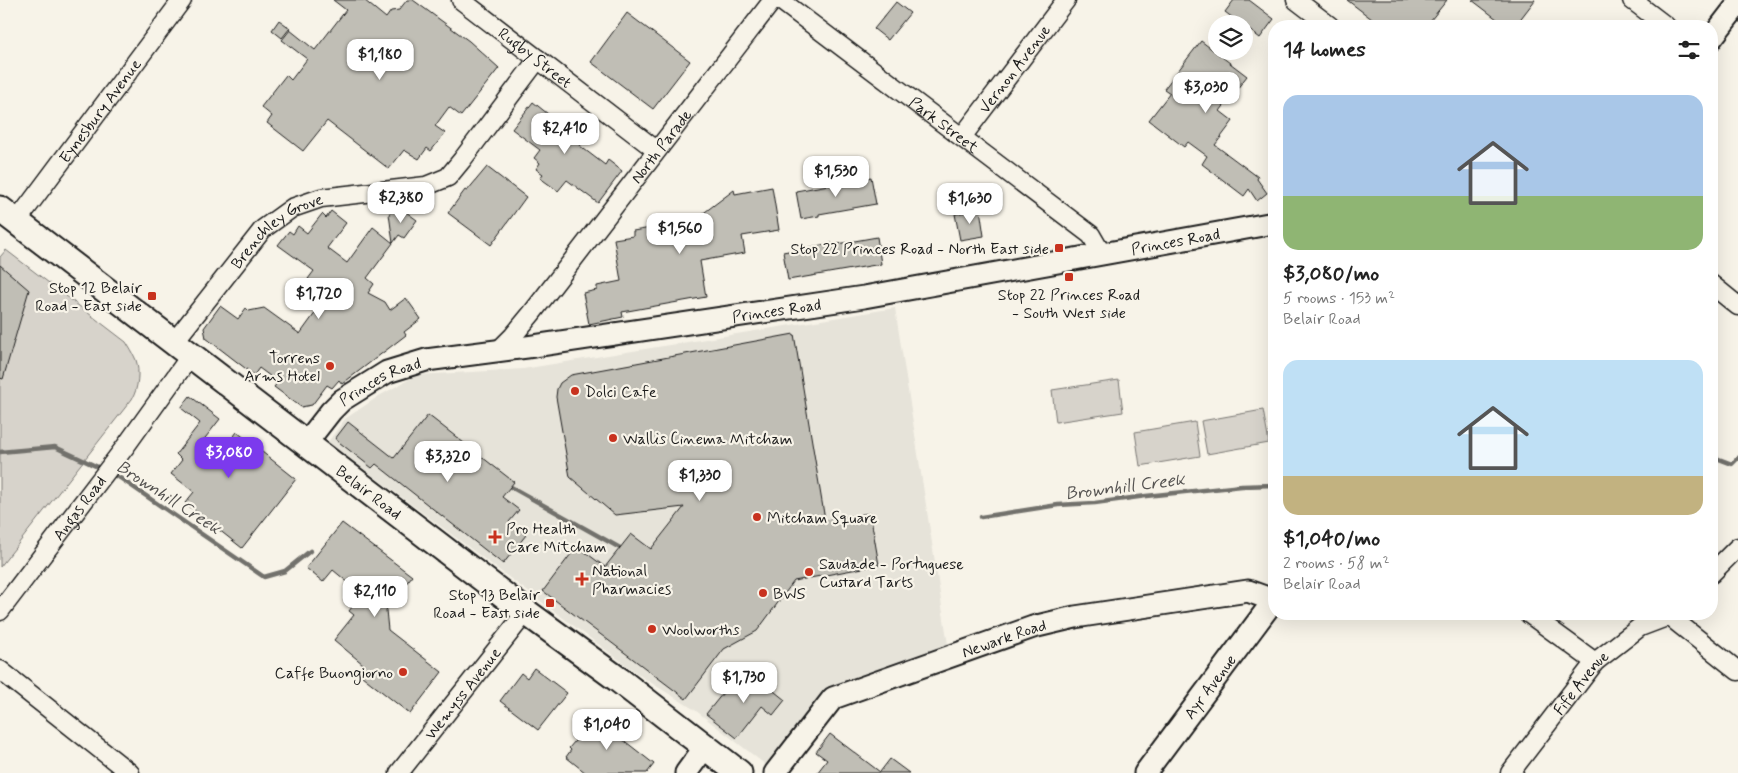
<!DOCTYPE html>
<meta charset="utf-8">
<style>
body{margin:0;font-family:Mynerve,sans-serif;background:#f2f2f2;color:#222;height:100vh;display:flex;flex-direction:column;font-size:19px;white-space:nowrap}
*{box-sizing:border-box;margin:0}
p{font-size:16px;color:#767676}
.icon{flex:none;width:28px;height:28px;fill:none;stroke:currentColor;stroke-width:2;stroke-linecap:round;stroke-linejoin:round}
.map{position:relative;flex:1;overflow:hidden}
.side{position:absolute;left:1268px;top:20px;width:450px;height:600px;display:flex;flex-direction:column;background:#fff;border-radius:20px;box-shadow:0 5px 20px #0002}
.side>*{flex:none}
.controls{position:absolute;left:1208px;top:15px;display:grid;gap:10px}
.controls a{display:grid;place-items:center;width:45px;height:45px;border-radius:50%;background:#fff;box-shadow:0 5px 20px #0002;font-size:25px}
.price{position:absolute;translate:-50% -42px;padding:0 11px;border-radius:10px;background:#fff;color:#222;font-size:16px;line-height:32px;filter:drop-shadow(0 1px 2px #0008)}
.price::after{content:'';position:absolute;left:50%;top:30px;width:15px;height:11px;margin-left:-8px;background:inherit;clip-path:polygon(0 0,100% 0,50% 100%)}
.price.current{background:#7c3aed;color:#fff}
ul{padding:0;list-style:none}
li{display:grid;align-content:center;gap:10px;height:265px;padding:0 15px}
li span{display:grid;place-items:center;height:155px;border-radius:15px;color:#555}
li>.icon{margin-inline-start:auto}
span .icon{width:90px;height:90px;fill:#fffc;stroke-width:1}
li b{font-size:21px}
h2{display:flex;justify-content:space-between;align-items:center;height:60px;padding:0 15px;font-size:21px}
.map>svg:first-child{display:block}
.built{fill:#e6e3d9}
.green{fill:#d7d3cb;stroke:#7a7874}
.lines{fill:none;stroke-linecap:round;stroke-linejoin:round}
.stream{stroke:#72716c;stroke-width:4.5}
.building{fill:#c0beb5;stroke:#1c1c1c}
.minor-casing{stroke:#1c1c1c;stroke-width:21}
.tertiary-casing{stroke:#1c1c1c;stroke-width:25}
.secondary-casing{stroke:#1c1c1c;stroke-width:29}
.minor{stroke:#f7f3e8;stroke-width:18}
.tertiary{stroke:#f7f3e8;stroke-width:21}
.secondary{stroke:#f7f3e8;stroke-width:25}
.poi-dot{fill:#c8321e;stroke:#f7f3e8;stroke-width:2}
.labels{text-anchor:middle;stroke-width:4.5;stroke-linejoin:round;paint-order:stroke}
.street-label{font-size:16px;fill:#1c1c1c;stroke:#f7f3e8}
.poi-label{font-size:16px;fill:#1c1c1c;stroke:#f7f3e8;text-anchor:start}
.water-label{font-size:18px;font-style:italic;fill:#565452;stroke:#f7f3e8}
</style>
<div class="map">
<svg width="1738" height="773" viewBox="0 0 1738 773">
<rect width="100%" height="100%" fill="#f7f3e8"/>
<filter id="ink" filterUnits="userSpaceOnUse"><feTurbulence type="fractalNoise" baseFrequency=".02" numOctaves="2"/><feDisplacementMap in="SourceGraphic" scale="10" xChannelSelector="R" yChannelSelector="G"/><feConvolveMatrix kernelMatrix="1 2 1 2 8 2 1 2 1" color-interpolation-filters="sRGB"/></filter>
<g filter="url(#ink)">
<!-- built -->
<path class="built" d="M 895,308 L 949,651 L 822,695 L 766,765 L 695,710 L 642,677 L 328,442 L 345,419 L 379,396 L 417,375 L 523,369 Z"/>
<!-- green -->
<g class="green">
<path d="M 6,250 L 126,342 C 129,347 133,353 136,360 C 140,371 138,389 132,399 L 0,567 L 0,257 Z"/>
<path d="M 1119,380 L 1123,412 L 1056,422 L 1052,390 Z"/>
<path d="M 1263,410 L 1269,443 L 1207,454 L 1201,421 Z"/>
<path d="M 1195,422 L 1200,456 L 1140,466 L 1135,432 Z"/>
</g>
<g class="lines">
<!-- stream -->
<g class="stream">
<path d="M 0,452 L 55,447 L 102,469"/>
<path d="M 1711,456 L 1732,464 L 1738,458"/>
<path d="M 111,474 L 120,478 L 264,577 L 285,571 L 310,551"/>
<path d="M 511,487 L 620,548"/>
<path d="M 981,517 L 1058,505 L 1095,503 L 1146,496 L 1242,486 L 1274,485"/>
</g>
</g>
<!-- building -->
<g class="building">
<path d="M 333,0 L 364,0 L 386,18 L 391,11 L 399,10 L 407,0 L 413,0 L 469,41 L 499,68 L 461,116 L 449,107 L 435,126 L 445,133 L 431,151 L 427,148 L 419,159 L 404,150 L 389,169 L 327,121 L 303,151 L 267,123 L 272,116 L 261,107 L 286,75 L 291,80 L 307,59 L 282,40 L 290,30 L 315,50 L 346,10 Z"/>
<path d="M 1234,0 L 1249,0 L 1274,19 L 1260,38 L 1244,26 L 1244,24 L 1241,24 L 1225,12 Z"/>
<path d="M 1347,0 L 1447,0 L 1426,26 L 1381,26 Z"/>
<path d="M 1472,0 L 1535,0 L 1515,26 L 1506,26 Z"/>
<path d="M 896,2 L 910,13 L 888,40 L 874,29 Z"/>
<path d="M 627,13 L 690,61 L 653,109 L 591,62 Z"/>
<path d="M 279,20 L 290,28 L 282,38 L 272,30 Z"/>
<path d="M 1201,41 L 1247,76 L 1220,111 L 1233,121 L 1215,145 L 1258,177 L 1257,179 L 1267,193 L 1257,201 L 1249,189 L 1244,196 L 1202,164 L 1207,156 L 1188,142 L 1184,147 L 1149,120 L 1170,93 L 1164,89 Z"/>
<path d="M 533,102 L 583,142 L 580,146 L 605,165 L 608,160 L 622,171 L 598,203 L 567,180 L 558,191 L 540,178 L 543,174 L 536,169 L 540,163 L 534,158 L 540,150 L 512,129 Z"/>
<path d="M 487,167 L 526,197 L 491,245 L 448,213 L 465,190 L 467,191 Z"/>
<path d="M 871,177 L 876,204 L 819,214 L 819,216 L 801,219 L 796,191 Z"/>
<path d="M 772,187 L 779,230 L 742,236 L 745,253 L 700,261 L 706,297 L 622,312 L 623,317 L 589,324 L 583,293 L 597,290 L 597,286 L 621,281 L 614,239 L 633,236 L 633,231 L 693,221 L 734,190 L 735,194 Z"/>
<path d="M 394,208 L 403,215 L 406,212 L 417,220 L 404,238 L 399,235 L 393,243 L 389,214 Z"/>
<path d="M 980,209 L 984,236 L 960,240 L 955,214 Z"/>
<path d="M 331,211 L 346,223 L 327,248 L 347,263 L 373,227 L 393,243 L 367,278 L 374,284 L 368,293 L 385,302 L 390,310 L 406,298 L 421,319 L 404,332 L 406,335 L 342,384 L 339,380 L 332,388 L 327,385 L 312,405 L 301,407 L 274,387 L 278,382 L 259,368 L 254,375 L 206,338 L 204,328 L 220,306 L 238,319 L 246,308 L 249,311 L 264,308 L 300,334 L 329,294 L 308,279 L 314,271 L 278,245 L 289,231 L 293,234 L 298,226 L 307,233 L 322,214 L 326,218 Z"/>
<path d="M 877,237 L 881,264 L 788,280 L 783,252 L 832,243 L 832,245 Z"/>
<path d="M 0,265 L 29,290 L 3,379 L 0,378 Z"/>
<path d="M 794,334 L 825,520 L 870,513 L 879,565 L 794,581 L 757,631 L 724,649 L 686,699 L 543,591 L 577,546 L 605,567 L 631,534 L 651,549 L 684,507 L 615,515 L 570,477 L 556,397 L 557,389 L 560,383 L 571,375 Z"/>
<path d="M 190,396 L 220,419 L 202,442 L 219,455 L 237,432 L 296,479 L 242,548 L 185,503 L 194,492 L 171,474 L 182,460 L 176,454 L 200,423 L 181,408 Z"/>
<path d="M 428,415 L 514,482 L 502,497 L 519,510 L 509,522 L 526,535 L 503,564 L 376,464 L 372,468 L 335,439 L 348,422 L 394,458 Z"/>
<path d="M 342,523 L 412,576 L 386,610 L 388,630 L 442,672 L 410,714 L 357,672 L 363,664 L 334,640 L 354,615 L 349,611 L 362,594 L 333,570 L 323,582 L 306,568 Z"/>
<path d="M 534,668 L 567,693 L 538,730 L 500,701 L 521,673 L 527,678 Z"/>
<path d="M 749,671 L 785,700 L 773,715 L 762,706 L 737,738 L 706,714 L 731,683 L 736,687 Z"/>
<path d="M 608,714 L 624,726 L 617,735 L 654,764 L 647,773 L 586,773 L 566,757 L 571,750 L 569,748 L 592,721 L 599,726 Z"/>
<path d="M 830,734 L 880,772 L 890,759 L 909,773 L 817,773 L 827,760 L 816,752 Z"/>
</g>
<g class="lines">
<defs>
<g id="minor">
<path id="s1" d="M 461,0 L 656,150"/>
<path id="s2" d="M 780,0 L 1091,235 L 1102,254"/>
<path d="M 1296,0 L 1330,26"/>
<path d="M 1632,0 L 1666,26"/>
<path id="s3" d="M 962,137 L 1066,0"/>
<path id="s4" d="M 17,221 L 182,0"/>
<path d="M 1711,284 L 1738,306"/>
<path id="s5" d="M 174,342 L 263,229 L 292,208 L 321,198 L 426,186 L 448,177 L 462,160 L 538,59"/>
<path id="s6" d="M 498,351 L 513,336 L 532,313 L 773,0"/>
<path d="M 1711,574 L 1738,547"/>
<path id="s7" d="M 0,611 L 125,447 L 191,355"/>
<path d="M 1529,614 L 1595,662"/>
<path d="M 1669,616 L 1738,671"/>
<path d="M 0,670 L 130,773"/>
<path id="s8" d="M 399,773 L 526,612"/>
<path id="s9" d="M 1510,773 L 1595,662 L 1640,627 L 1669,616 L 1671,614"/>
</g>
<g id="tertiary">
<path d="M 1711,39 L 1738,4"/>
<path id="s10" d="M 306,443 L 331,411 L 342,400 L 387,372 L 426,360 L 527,347 L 864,297 L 1274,223"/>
<path d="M 686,773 L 705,747"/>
<path id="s11" d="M 775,773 L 833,698 L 1033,627 L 1075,617 L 1248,591 L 1273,600"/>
<path id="s12" d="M 1145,773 L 1274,600"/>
</g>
<g id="secondary">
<path id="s13" d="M 0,209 L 526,612 L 619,680 L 739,773"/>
</g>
</defs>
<!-- minor casing -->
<use href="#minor" class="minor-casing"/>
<!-- tertiary casing -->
<use href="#tertiary" class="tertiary-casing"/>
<!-- secondary casing -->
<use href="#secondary" class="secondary-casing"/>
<!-- minor -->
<use href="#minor" class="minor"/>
<!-- tertiary -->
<use href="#tertiary" class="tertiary"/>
<!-- secondary -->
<use href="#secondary" class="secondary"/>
</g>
</g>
<!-- markers -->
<g class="poi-dot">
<rect x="1054" y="243" width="10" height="10" rx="2.5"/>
<rect x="1064" y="272" width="10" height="10" rx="2.5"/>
<rect x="147" y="291" width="10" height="10" rx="2.5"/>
<circle cx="330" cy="366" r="5"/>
<circle cx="575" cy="391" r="5"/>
<circle cx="613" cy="438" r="5"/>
<circle cx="757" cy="517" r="5"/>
<path d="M492.5 529.5h5v5h5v5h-5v5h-5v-5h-5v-5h5z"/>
<circle cx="809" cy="572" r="5"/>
<path d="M579.5 571.5h5v5h5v5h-5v5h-5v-5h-5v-5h5z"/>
<circle cx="763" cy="593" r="5"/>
<rect x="545" y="598" width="10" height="10" rx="2.5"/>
<circle cx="652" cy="629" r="5"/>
<circle cx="403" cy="672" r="5"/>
</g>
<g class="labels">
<!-- street labels -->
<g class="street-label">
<text dy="6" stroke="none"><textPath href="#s1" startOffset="94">Rugby Street</textPath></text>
<text dy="6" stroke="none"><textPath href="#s3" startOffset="86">Vernon Avenue</textPath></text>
<text dy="6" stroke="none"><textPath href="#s4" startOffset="138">Eynesbury Avenue</textPath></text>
<text dy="6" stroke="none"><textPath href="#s2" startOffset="206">Park Street</textPath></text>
<text dy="6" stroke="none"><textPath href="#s6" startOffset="262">North Parade</textPath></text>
<text dy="6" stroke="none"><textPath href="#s5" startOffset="154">Brenchley Grove</textPath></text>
<text dy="6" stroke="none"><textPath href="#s10" startOffset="909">Princes Road</textPath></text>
<text dy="6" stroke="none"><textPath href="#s10" startOffset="504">Princes Road</textPath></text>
<text dy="6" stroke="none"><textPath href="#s10" startOffset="99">Princes Road</textPath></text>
<text dy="6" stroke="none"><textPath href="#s13" startOffset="465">Belair Road</textPath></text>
<text dy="6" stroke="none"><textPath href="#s7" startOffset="130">Angas Road</textPath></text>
<text dy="6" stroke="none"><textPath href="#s11" startOffset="276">Newark Road</textPath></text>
<text dy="6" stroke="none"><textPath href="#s9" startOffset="115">Fife Avenue</textPath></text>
<text dy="6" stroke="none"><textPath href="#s12" startOffset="108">Ayr Avenue</textPath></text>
<text dy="6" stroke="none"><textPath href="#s8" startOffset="102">Wemyss Avenue</textPath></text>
</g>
<!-- poi labels -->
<g class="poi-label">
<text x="1049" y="254" text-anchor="end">Stop 22 Princes Road - North East side</text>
<text x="142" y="293" text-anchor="end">Stop 12 Belair<tspan x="142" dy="18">Road - East side</tspan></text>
<text x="1069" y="300" text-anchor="middle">Stop 22 Princes Road<tspan x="1069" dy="18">- South West side</tspan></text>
<text x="320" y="363" text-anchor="end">Torrens<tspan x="320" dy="18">Arms Hotel</tspan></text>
<text x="585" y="397">Dolci Cafe</text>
<text x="623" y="444">Wallis Cinema Mitcham</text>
<text x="767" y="523">Mitcham Square</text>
<text x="506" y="534">Pro Health<tspan x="506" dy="18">Care Mitcham</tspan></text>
<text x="819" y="569">Saudade - Portuguese<tspan x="819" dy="18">Custard Tarts</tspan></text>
<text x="592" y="576">National<tspan x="592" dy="18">Pharmacies</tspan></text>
<text x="773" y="599">BWS</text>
<text x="540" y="600" text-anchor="end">Stop 13 Belair<tspan x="540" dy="18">Road - East side</tspan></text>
<text x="662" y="635">Woolworths</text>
<text x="393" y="678" text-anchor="end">Caffe Buongiorno</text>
</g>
<!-- water labels -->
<g class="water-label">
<text transform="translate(1125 486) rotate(-7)" y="6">Brownhill Creek</text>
<text transform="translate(169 497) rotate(33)" y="6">Brownhill Creek</text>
</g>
</g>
</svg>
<div class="controls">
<a><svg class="icon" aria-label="layers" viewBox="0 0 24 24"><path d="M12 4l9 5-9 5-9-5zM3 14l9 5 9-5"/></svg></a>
</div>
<b class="price" style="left:380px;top:81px">$1,180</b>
<b class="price" style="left:1206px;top:114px">$3,030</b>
<b class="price" style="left:565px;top:155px">$2,410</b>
<b class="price" style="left:836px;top:198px">$1,530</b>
<b class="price" style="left:401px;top:224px">$2,380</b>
<b class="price" style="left:970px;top:225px">$1,630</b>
<b class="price" style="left:680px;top:255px">$1,560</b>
<b class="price" style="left:319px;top:320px">$1,720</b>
<b class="price current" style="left:229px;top:479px">$3,080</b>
<b class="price" style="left:448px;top:483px">$3,320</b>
<b class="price" style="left:700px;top:502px">$1,330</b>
<b class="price" style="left:375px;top:618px">$2,110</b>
<b class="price" style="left:744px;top:704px">$1,730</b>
<b class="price" style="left:607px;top:751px">$1,040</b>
<section class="side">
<h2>14 homes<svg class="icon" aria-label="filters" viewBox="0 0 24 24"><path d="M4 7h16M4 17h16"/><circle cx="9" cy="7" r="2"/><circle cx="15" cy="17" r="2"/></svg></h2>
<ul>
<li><span style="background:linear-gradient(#a9c7e8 65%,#8fb573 0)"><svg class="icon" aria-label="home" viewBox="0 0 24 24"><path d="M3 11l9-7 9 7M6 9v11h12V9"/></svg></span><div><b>$3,080/mo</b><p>5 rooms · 153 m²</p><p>Belair Road</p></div></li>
<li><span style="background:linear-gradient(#bfe0f5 75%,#c2b280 0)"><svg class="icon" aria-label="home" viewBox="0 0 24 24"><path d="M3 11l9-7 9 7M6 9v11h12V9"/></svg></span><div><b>$1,040/mo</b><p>2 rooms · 58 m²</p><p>Belair Road</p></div></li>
</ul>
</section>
</div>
